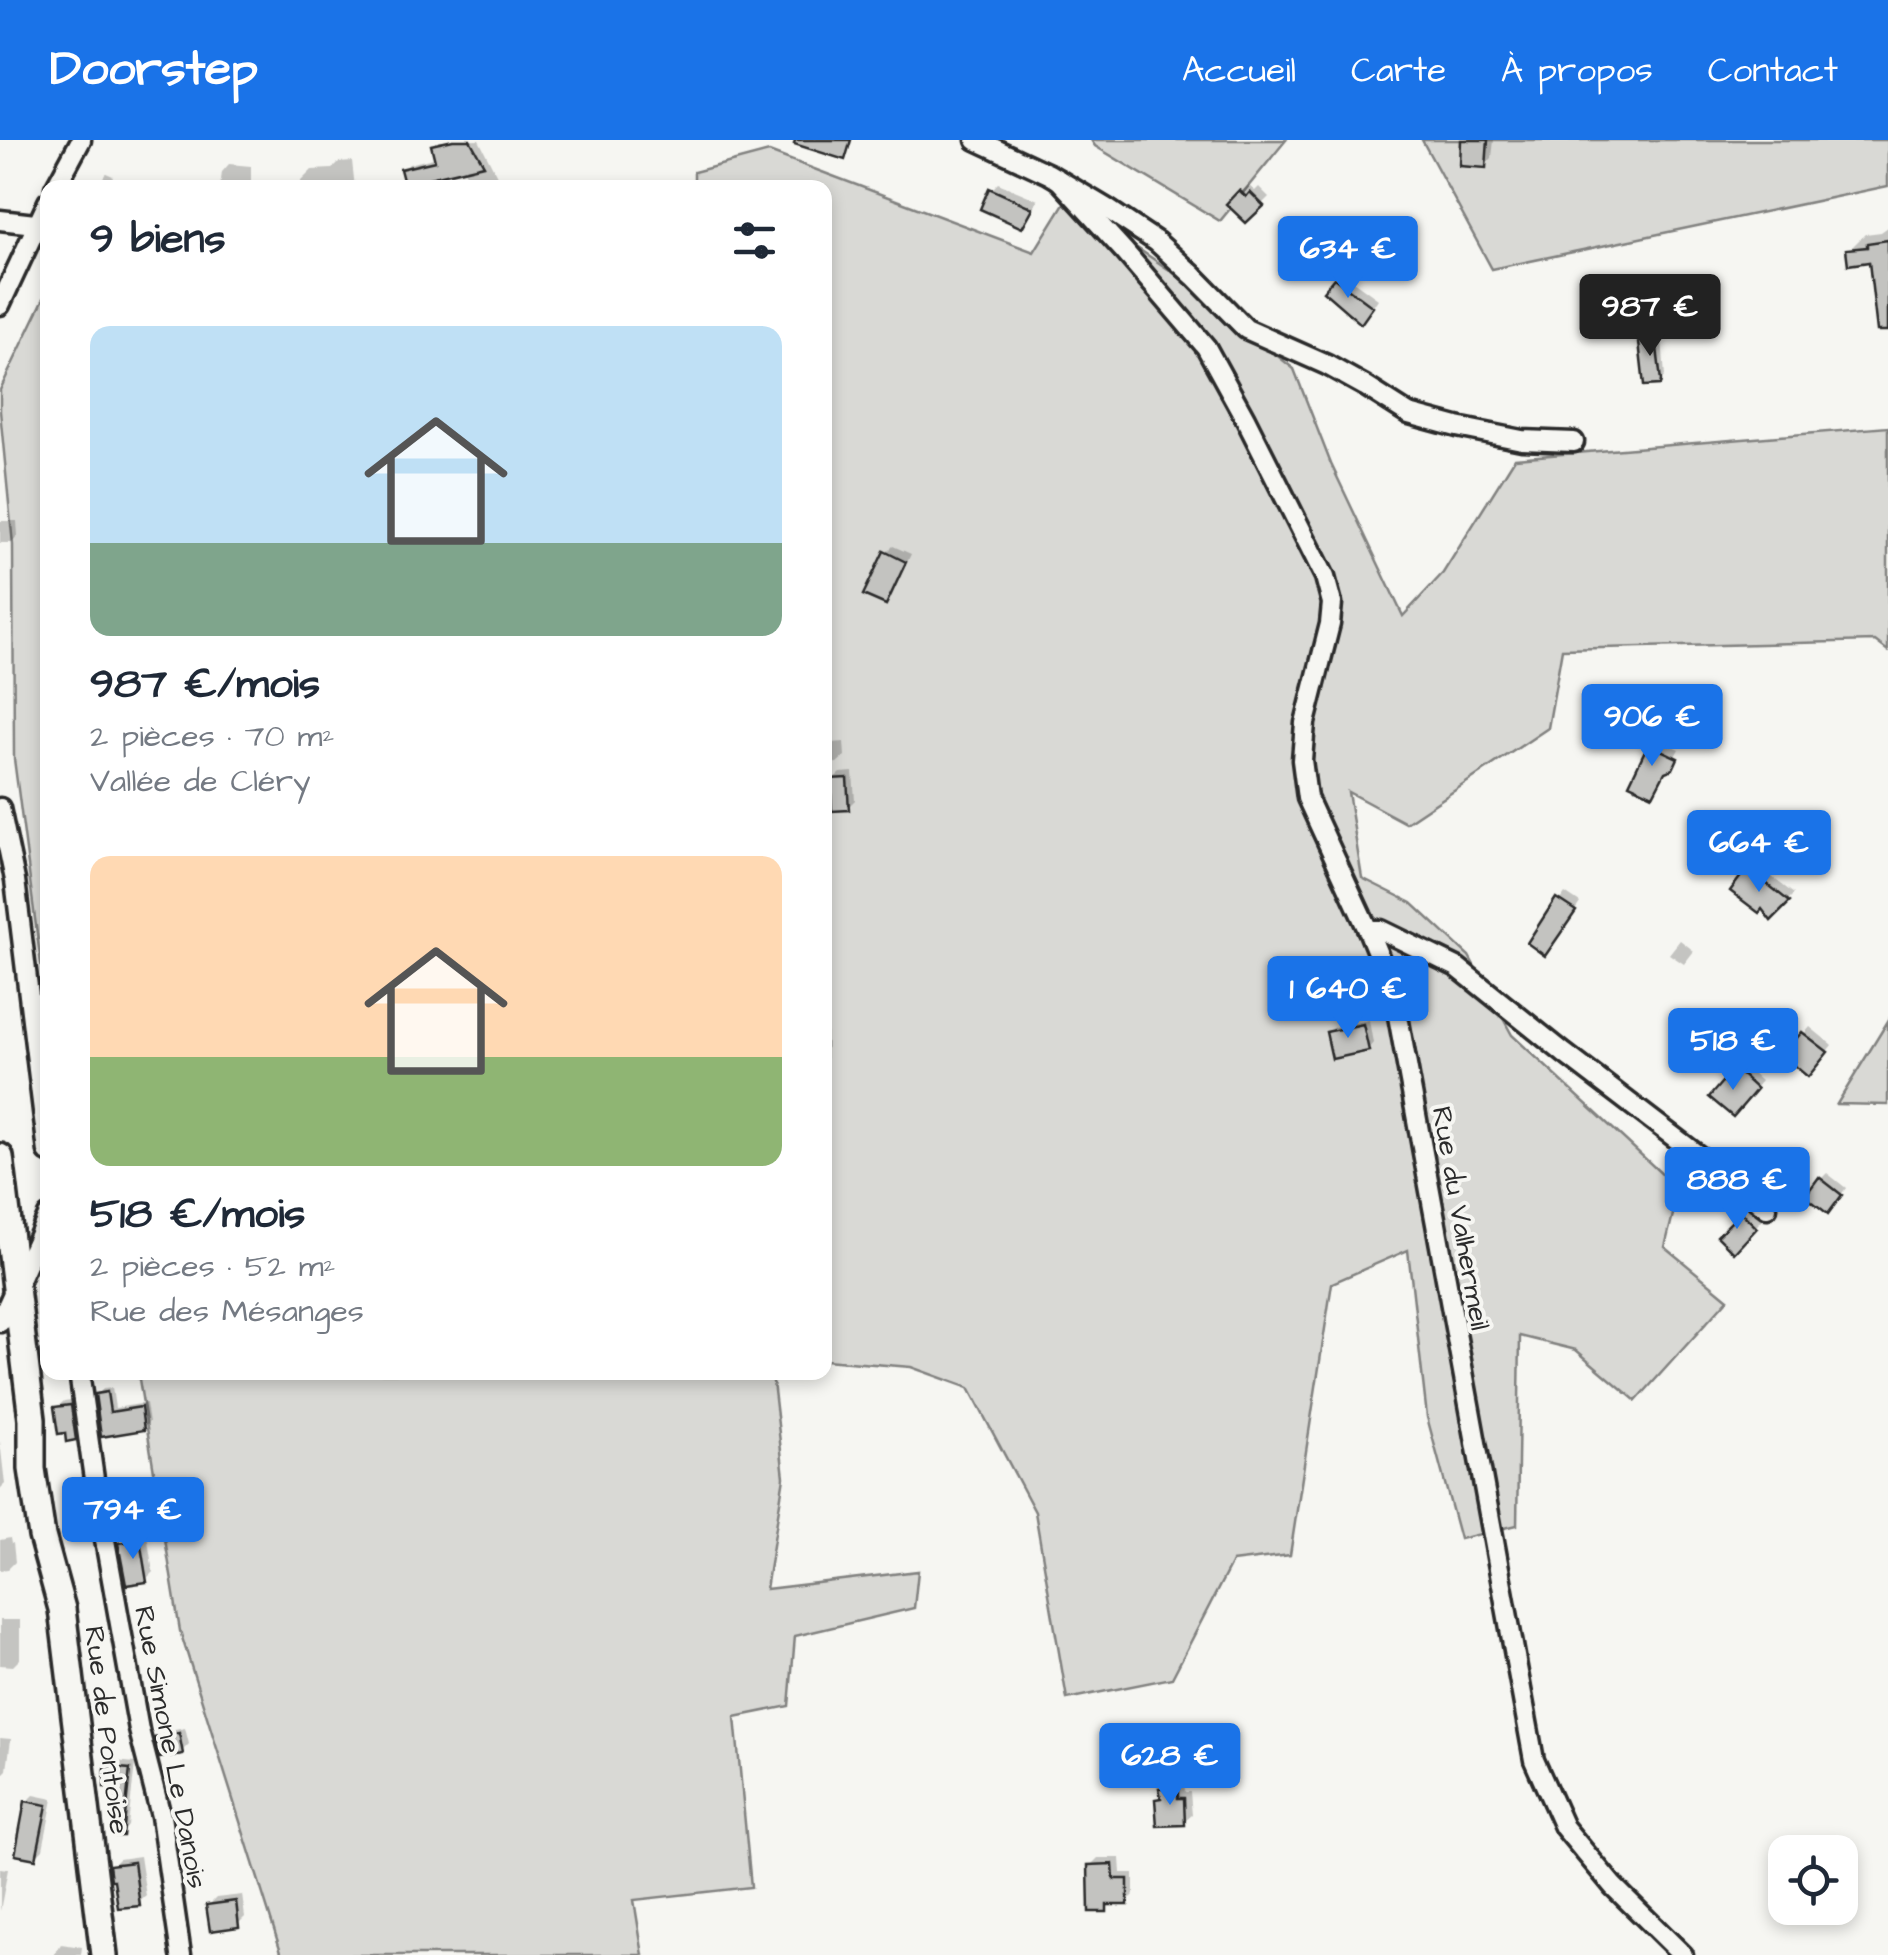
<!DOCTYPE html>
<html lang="fr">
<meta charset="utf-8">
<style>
body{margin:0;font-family:"Architects Daughter",sans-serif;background:#f2f2f3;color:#1f2937;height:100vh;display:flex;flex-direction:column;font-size:38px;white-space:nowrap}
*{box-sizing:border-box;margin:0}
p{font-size:32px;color:#747a83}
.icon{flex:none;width:55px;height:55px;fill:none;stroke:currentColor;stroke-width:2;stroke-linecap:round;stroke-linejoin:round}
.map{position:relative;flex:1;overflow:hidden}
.details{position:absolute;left:40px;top:40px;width:792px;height:1200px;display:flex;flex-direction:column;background:#fff;border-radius:20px;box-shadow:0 5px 15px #0003}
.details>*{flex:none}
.tools{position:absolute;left:1768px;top:1695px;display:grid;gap:20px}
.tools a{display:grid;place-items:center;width:90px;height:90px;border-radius:20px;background:#fff;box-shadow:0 5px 15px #0003;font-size:50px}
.price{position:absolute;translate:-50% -85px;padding:0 22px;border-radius:10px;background:#1a73e8;color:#fff;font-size:32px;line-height:65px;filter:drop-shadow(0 2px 5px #0008)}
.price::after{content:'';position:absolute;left:50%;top:60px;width:30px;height:22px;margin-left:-15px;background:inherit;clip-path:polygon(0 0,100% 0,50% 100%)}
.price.on{background:#222;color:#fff}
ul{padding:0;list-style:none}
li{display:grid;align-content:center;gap:20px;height:530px;padding:0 50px}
li span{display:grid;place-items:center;height:310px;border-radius:20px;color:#555}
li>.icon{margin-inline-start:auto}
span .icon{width:180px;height:180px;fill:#fffc;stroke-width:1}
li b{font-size:42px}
h2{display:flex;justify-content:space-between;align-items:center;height:120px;padding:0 50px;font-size:42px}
header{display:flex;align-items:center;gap:60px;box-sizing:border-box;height:140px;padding:0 50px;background:#1a73e8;color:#fff}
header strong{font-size:48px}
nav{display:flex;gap:55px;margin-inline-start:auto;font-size:35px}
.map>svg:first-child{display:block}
.green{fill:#d9d9d5;stroke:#828280;stroke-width:2.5}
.shadow{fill:#0003}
.building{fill:#c3c3c0;stroke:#2b2b2b;stroke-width:2.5}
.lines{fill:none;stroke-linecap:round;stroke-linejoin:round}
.minor-casing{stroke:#2b2b2b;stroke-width:25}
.secondary-casing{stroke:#2b2b2b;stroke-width:32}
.minor{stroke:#f6f6f2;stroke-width:18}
.secondary{stroke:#f6f6f2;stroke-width:25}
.labels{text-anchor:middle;stroke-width:8;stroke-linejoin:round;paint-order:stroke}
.street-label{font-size:28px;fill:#2b2b2b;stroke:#f6f6f2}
</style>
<header>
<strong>Doorstep</strong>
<nav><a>Accueil</a><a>Carte</a><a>À propos</a><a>Contact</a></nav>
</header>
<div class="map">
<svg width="1888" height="1815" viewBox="0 0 1888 1815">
<rect width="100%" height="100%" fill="#f6f6f2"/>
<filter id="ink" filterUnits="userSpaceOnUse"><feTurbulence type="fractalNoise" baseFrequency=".01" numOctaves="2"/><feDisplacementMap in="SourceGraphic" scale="20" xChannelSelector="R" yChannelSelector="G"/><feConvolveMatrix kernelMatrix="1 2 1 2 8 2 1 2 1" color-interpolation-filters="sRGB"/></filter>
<g filter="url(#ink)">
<!-- green -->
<g class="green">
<path d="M 1091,0 L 1286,0 L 1220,81 L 1095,6 Z"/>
<path d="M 1422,0 L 1888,0 L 1888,46 L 1492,129 Z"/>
<path d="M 769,12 L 1034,112 L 1066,60 L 1171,131 L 1294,229 L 1331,324 L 1403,476 L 1443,433 L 1515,318 L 1888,287 L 1888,511 L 1875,501 L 1562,509 L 1548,588 L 1406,683 L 1348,652 L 1362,738 L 1412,763 L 1469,816 L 1512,895 L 1679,1050 L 1665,1107 L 1728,1159 L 1636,1261 L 1576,1210 L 1520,1196 L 1517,1385 L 1460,1399 L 1427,1277 L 1408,1110 L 1332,1143 L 1290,1415 L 1232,1422 L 1172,1538 L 1067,1559 L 1035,1372 L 969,1248 L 911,1227 L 825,1220 L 825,48 L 694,47 L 694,32 Z"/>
<path d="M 47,152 L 48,152 L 47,870 L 14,619 L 13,405 L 0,271 L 0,250 Z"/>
<path d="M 1888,881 L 1888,965 L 1837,964 Z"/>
<path d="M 138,1233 L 772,1233 L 784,1337 L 766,1449 L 918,1431 L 914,1468 L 795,1496 L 789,1566 L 735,1577 L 751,1747 L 634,1760 L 643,1815 L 282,1815 L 180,1491 Z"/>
</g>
<!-- shadow -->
<g class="shadow">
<path d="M 479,0 L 503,48 L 472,48 L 463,27 L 403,30 L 409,24 L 437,17 L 434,6 L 440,1 Z"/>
<path d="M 1464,0 L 1494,0 L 1492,18 L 1485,25 Z"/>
<path d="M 352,21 L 355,48 L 301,48 L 301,41 L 312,30 L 332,29 L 339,22 Z"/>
<path d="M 229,24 L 251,26 L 251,45 L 249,48 L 220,48 L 222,32 Z"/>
<path d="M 106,33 L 113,36 L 108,48 L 96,48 Z"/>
<path d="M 998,43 L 1038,60 L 1029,78 L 1022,85 L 991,50 Z"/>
<path d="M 1248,45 L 1255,51 L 1259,47 L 1269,57 L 1246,80 L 1229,64 Z"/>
<path d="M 1888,87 L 1888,173 L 1871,120 L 1849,110 L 1865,94 L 1881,92 Z"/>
<path d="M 1342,133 L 1378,159 L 1368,174 L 1336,140 Z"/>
<path d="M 1661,186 L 1665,236 L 1659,243 L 1641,194 L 1647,187 Z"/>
<path d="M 0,381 L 17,381 L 18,396 L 12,403 L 0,403 Z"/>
<path d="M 893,406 L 911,414 L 892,455 L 885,462 L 886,413 Z"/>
<path d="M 830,583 L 832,603 L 844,602 L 845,616 L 837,623 L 825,624 L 825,584 Z"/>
<path d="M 1657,599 L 1679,609 L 1659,645 L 1652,652 L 1650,606 Z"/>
<path d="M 853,632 L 855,660 L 848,667 L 832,640 L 840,633 Z"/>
<path d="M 1755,724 L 1794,754 L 1771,777 L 1749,730 Z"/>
<path d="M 1565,753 L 1580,763 L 1551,806 L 1530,803 Z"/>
<path d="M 1680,800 L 1694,811 L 1684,824 L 1669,814 Z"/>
<path d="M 1369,880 L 1373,903 L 1368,909 L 1329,893 L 1334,887 Z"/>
<path d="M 1810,887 L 1832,905 L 1814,927 L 1786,915 Z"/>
<path d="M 1742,924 L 1761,941 L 1739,967 L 1712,957 Z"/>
<path d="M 1827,1033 L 1846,1048 L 1834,1064 L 1821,1039 Z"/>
<path d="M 1749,1067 L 1762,1080 L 1734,1109 L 1721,1096 Z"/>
<path d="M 112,1248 L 115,1268 L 146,1263 L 149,1282 L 143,1288 L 103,1294 L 97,1255 L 103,1249 Z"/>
<path d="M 78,1259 L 82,1291 L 75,1298 L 56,1268 L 64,1261 Z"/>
<path d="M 0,1301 L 5,1344 L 0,1349 Z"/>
<path d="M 147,1394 L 153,1432 L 145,1440 L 121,1404 L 128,1397 Z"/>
<path d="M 10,1398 L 11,1404 L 13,1403 L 15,1422 L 8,1429 L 0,1430 L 0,1400 Z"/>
<path d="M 0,1480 L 20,1480 L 20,1519 L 13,1526 L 0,1525 Z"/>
<path d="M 185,1588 L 189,1604 L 182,1611 L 157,1599 L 164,1592 Z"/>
<path d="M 0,1598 L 11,1599 L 7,1630 L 0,1637 Z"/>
<path d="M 115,1621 L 135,1623 L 128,1686 L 122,1693 L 108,1628 Z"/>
<path d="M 1184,1641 L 1185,1652 L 1190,1652 L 1192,1675 L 1184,1682 L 1158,1660 L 1163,1655 L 1162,1649 L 1169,1642 Z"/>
<path d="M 34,1655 L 53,1659 L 43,1709 L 36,1716 L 27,1662 Z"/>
<path d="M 140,1716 L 146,1756 L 138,1763 L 112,1726 L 119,1719 Z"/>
<path d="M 1098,1718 L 1120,1718 L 1121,1733 L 1134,1733 L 1134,1755 L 1127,1762 L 1113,1762 L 1106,1769 L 1090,1726 Z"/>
<path d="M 0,1728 L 8,1729 L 0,1771 Z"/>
<path d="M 242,1755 L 245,1777 L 238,1784 L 209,1765 L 216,1758 Z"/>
<path d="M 61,1804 L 82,1807 L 81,1815 L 54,1815 Z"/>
</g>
<!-- building -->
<g class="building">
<path d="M 453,0 L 470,0 L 484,25 L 404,44 L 400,29 L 435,21 L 431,5 Z"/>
<path d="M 795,0 L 851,0 L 845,20 L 794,4 Z"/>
<path d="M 1461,0 L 1488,0 L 1486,28 L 1460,26 Z"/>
<path d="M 989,48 L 1033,68 L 1022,88 L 980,69 Z"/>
<path d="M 1239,50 L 1246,57 L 1250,52 L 1264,66 L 1246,83 L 1226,64 Z"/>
<path d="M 1888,100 L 1888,191 L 1877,191 L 1869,122 L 1848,125 L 1846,109 L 1867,107 L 1867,103 Z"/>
<path d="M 1334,138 L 1373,167 L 1361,184 L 1323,151 Z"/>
<path d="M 1655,191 L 1661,241 L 1660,245 L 1644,246 L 1638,193 Z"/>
<path d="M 884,411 L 906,422 L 886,465 L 863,455 Z"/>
<path d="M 1648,604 L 1678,618 L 1673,629 L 1665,632 L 1653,655 L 1629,644 Z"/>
<path d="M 847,638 L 849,670 L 832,671 L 830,639 Z"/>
<path d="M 1747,728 L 1790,762 L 1771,781 L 1762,769 L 1759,773 L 1730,751 Z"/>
<path d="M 1556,758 L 1576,771 L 1545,816 L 1527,803 Z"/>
<path d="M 1363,884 L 1369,911 L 1332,919 L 1326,892 Z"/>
<path d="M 1802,892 L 1828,912 L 1808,937 L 1782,915 Z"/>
<path d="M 1734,928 L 1757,949 L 1733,977 L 1709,957 Z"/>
<path d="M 1819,1037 L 1842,1055 L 1828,1074 L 1805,1056 Z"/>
<path d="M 1741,1072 L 1757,1088 L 1734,1113 L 1717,1096 Z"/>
<path d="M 107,1252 L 110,1272 L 141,1267 L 144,1290 L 101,1297 L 95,1254 Z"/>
<path d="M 71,1265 L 76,1300 L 66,1302 L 65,1293 L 58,1294 L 54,1267 Z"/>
<path d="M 140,1400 L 147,1442 L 126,1445 L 118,1403 Z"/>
<path d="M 179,1593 L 183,1614 L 159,1618 L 154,1598 Z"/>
<path d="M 105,1627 L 130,1629 L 123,1696 L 115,1696 L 111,1657 L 108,1657 L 108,1647 L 104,1647 Z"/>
<path d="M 1178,1647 L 1178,1658 L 1184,1658 L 1185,1685 L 1157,1686 L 1155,1659 L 1161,1658 L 1159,1648 Z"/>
<path d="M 25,1661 L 47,1665 L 36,1719 L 15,1715 Z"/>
<path d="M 134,1722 L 140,1766 L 118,1768 L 114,1740 L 111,1740 L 109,1725 Z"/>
<path d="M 1113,1724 L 1114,1739 L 1128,1739 L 1128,1765 L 1107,1765 L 1107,1772 L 1089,1772 L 1088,1725 Z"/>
<path d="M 236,1761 L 239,1787 L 210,1791 L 206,1765 Z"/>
</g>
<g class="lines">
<defs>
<g id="minor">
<path d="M 976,0 L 1049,34 L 1106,68 L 1157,102 L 1194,136 L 1246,189 L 1327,225 L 1365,246 L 1409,274 L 1457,287 L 1522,300 L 1574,302"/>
<path d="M 1059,40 L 1124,111 L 1206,207 L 1245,278 L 1325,437 L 1332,463 L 1330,484 L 1305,583 L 1302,620 L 1307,658 L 1368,790 L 1388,839 L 1398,876 L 1534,1620 L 1564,1687 L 1613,1746 L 1683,1815"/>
<path d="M 55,48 L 81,0"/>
<path d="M 0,80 L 35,84"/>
<path d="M 0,165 L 48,62"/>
<path d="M 0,668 L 15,740 L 48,1012"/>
<path d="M 1368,790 L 1381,790 L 1457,827 L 1564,913 L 1767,1068"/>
<path d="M 0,1182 L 48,1076"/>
<path d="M 79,1232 L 94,1339 L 139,1590 L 161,1676 L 181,1815"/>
</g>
<path id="secondary" d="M 0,1017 L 32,1279 L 32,1329 L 42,1396 L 62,1469 L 104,1815"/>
</defs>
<!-- minor casing -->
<use href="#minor" class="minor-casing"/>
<!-- secondary casing -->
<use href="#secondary" class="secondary-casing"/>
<!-- minor -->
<use href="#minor" class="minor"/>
<!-- secondary -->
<use href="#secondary" class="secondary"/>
</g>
</g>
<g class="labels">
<!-- street labels -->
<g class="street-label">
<text transform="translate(1462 1078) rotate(80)" y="10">Rue du Valhermeil</text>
<text transform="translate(108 1590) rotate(83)" y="10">Rue de Pontoise</text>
<text transform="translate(172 1607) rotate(79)" y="10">Rue Simone Le Danois</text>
</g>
</g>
</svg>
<div class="tools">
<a><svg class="icon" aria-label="locate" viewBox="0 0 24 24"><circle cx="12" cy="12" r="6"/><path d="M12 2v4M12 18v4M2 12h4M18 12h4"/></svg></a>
</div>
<b class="price" style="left:1348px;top:161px">634 €</b>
<b class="price on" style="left:1650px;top:219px">987 €</b>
<b class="price" style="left:1652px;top:629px">906 €</b>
<b class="price" style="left:1759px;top:755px">664 €</b>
<b class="price" style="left:1348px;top:901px">1 640 €</b>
<b class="price" style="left:1733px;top:953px">518 €</b>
<b class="price" style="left:1737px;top:1092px">888 €</b>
<b class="price" style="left:133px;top:1422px">794 €</b>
<b class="price" style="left:1170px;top:1668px">628 €</b>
<section class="details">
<h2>9 biens<svg class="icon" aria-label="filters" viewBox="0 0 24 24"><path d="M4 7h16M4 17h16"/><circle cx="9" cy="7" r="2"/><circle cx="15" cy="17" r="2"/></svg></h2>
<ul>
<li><span style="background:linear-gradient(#bfe0f5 70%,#7fa58c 0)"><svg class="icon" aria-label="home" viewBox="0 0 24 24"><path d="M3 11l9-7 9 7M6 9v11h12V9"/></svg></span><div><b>987 €/mois</b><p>2 pièces · 70 m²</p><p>Vallée de Cléry</p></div></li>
<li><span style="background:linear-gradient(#ffd9b3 65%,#8fb573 0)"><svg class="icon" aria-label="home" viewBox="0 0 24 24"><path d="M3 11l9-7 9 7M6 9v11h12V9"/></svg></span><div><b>518 €/mois</b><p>2 pièces · 52 m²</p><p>Rue des Mésanges</p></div></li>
</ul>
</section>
</div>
